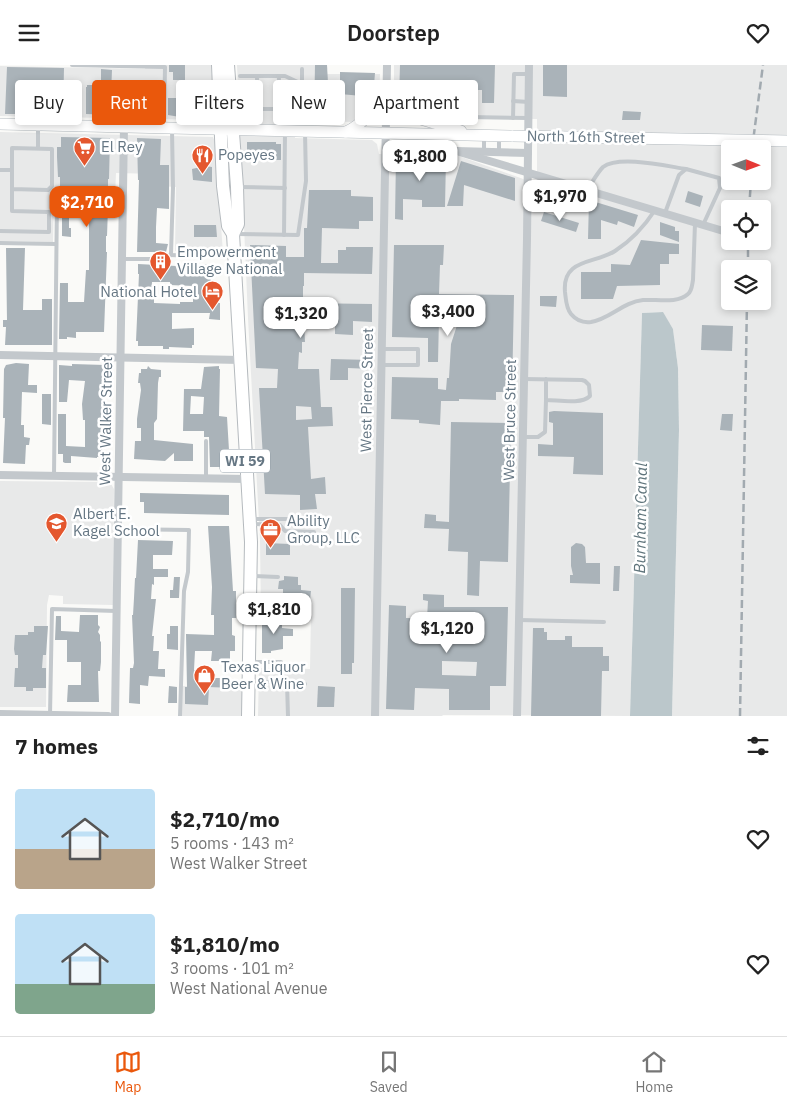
<!DOCTYPE html>
<meta charset="utf-8">
<style>
body{margin:0;font-family:"IBM Plex Sans",sans-serif;background:#f2f2f2;color:#222;height:100vh;display:flex;flex-direction:column;font-size:19px;white-space:nowrap}
*{box-sizing:border-box;margin:0}
p{font-size:16px;color:#767676}
.icon{flex:none;width:28px;height:28px;fill:none;stroke:currentColor;stroke-width:2;stroke-linecap:round;stroke-linejoin:round}
.map{position:relative;height:651px;overflow:hidden}
.panel{display:flex;flex-direction:column;background:#fff;flex:1}
.panel>*{flex:none}
.top-card{position:absolute;left:15px;top:15px;width:500px;height:45px;display:flex;gap:10px}
.needle{width:32px;rotate:91deg}
.controls{position:absolute;left:721px;top:75px;display:grid;gap:10px}
.controls a{display:grid;place-items:center;width:50px;height:50px;border-radius:5px;background:#fff;box-shadow:0 2px 8px #0003;font-size:25px}
.price{position:absolute;translate:-50% -42px;padding:0 11px;border-radius:10px;background:#fff;color:#222;font-size:16px;line-height:32px;filter:drop-shadow(0 1px 2px #0008)}
.price::after{content:'';position:absolute;left:50%;top:30px;width:15px;height:11px;margin-left:-8px;background:inherit;clip-path:polygon(0 0,100% 0,50% 100%)}
.price.current{background:#ea580c;color:#fff}
ul{padding:0;list-style:none}
li{display:flex;align-items:center;gap:15px;height:125px;padding:0 15px}
li span{display:grid;place-items:center;flex:none;width:140px;height:100px;border-radius:5px;color:#555}
li>.icon{margin-inline-start:auto}
span .icon{width:60px;height:60px;fill:#fffc;stroke-width:1}
li b{font-size:21px}
h2{display:flex;justify-content:space-between;align-items:center;height:60px;padding:0 15px;font-size:21px}
.chip{padding:0 18px;border-radius:5px;background:#fff;box-shadow:0 2px 8px #0003;font-size:18px;line-height:45px}
.chip.current{background:#ea580c;color:#fff}
header{display:flex;justify-content:space-between;align-items:center;height:65px;padding:0 15px;background:#fff;font-size:22px;font-weight:600}
.menu{display:flex;justify-content:space-around;align-items:center;height:70px;border-top:1px solid #e0e0e0;background:#fff;font-size:14px;color:#767676}
.menu a{display:grid;justify-items:center;gap:2px}
.menu .current{color:#ea580c}
.map>svg:first-child{display:block}
.built{fill:#e8e9e9;fill-rule:evenodd}
.water{fill:#bbc7cb}
.building{fill:#aab3b9;fill-rule:evenodd}
.lines{fill:none;stroke-linecap:round;stroke-linejoin:round}
.secondary-casing{stroke:#b3babf;stroke-width:12}
.primary-casing{stroke:#b5babe;stroke-width:14}
.service{stroke:#c3c8cc;stroke-width:4}
.minor{stroke:#c3c8cc;stroke-width:8}
.secondary{stroke:#fff;stroke-width:11}
.primary{stroke:#fff;stroke-width:12}
.rail{stroke:#a2aab0;stroke-width:2.5;stroke-dasharray:8 4;stroke-linecap:butt}
.secondary-bridge-casing{stroke:#b3babf;stroke-width:12;stroke-linecap:butt}
.secondary-bridge{stroke:#fff;stroke-width:11}
.labels{text-anchor:middle;stroke-width:5;stroke-linejoin:round;paint-order:stroke}
.shield{fill:#fff;stroke:#939fa8;stroke-width:1}
.shield-label{font-size:14px;font-weight:bold;fill:#657683}
.street-label{font-size:15px;fill:#657683;stroke:#fff}
.poi-label{font-size:15px;fill:#657683;stroke:#fff;text-anchor:start}
.water-label{font-size:16px;font-style:italic;fill:#60757c;stroke:#fff}
</style>
<header><svg class="icon" aria-label="menu" viewBox="0 0 24 24"><path d="M4 6h16M4 12h16M4 18h16"/></svg>Doorstep<svg class="icon" aria-label="heart" viewBox="0 0 24 24"><path d="M12 20l-8-8c-3-5 5-10 8-4 3-6 11-1 8 4z"/></svg></header>
<div class="map">
<svg width="787" height="651" viewBox="0 0 787 651">
<rect width="100%" height="100%" fill="#fafaf8"/>
<!-- built -->
<g class="built">
<path d="M 145,0 L 211,0 L 214,50 L 212,55 L 0,51 L 0,1 L 145,4 Z"/>
<path d="M 237,0 L 326,0 L 326,9 L 380,9 L 379,31 L 356,57 L 295,56 L 295,73 L 372,75 L 377,79 L 379,89 L 459,91 L 537,119 L 537,54 L 450,54 L 446,57 L 402,44 L 394,37 L 394,0 L 787,0 L 787,651 L 672,651 L 679,365 L 678,303 L 673,264 L 662,247 L 642,248 L 630,651 L 443,650 L 442,651 L 258,651 L 259,603 L 310,604 L 311,550 L 261,550 L 260,475 L 248,253 ZM 730,84 L 762,84 L 762,116 L 730,116 ZM 730,144 L 762,144 L 762,176 L 730,176 ZM 730,204 L 762,204 L 762,236 L 730,236 Z"/>
<path d="M 0,67 L 213,72 L 215,77 L 223,188 L 175,186 L 176,122 L 158,121 L 158,109 L 116,108 L 115,132 L 54,132 L 53,177 L 0,176 Z"/>
<path d="M 0,416 L 106,417 L 111,419 L 114,424 L 113,540 L 63,539 L 63,531 L 49,530 L 47,540 L 46,642 L 0,642 Z"/>
<path d="M 181,621 L 248,623 L 248,651 L 180,651 Z"/>
</g>
<!-- water -->
<path class="water" d="M 663,247 L 673,264 L 678,303 L 679,365 L 672,651 L 630,651 L 642,248 Z"/>
<!-- building -->
<g class="building">
<path d="M 169,0 L 185,0 L 185,15 L 173,15 L 173,7 L 169,7 Z"/>
<path d="M 315,0 L 327,0 L 330,54 L 314,53 Z"/>
<path d="M 400,0 L 495,0 L 494,38 L 482,38 L 482,25 L 462,25 L 462,29 L 459,33 L 454,32 L 454,46 L 443,45 L 432,40 L 432,34 L 399,34 Z"/>
<path d="M 543,0 L 567,0 L 567,32 L 543,31 Z"/>
<path d="M 7,2 L 64,3 L 63,49 L 46,48 L 46,27 L 35,25 L 35,20 L 24,20 L 23,49 L 5,49 Z"/>
<path d="M 101,4 L 112,5 L 111,29 L 135,29 L 135,24 L 145,24 L 145,22 L 161,22 L 160,51 L 123,50 L 124,44 L 111,43 L 111,50 L 86,49 L 86,22 L 87,22 L 87,20 L 101,20 Z"/>
<path d="M 340,7 L 375,8 L 373,32 L 340,29 Z"/>
<path d="M 168,33 L 210,33 L 211,51 L 180,52 L 168,50 Z"/>
<path d="M 623,46 L 641,47 L 640,55 L 622,55 Z"/>
<path d="M 61,72 L 110,73 L 109,114 L 108,114 L 108,131 L 106,131 L 106,143 L 108,143 L 107,171 L 106,171 L 106,187 L 107,187 L 104,267 L 76,267 L 76,273 L 67,272 L 67,274 L 59,274 L 60,218 L 68,218 L 68,237 L 84,237 L 86,205 L 89,205 L 89,142 L 71,141 L 72,130 L 60,130 L 60,112 L 58,112 L 57,92 L 57,82 L 61,82 Z"/>
<path d="M 137,73 L 161,74 L 160,100 L 169,100 L 169,144 L 157,143 L 156,162 L 156,178 L 168,179 L 166,187 L 137,187 L 139,115 L 138,115 Z"/>
<path d="M 247,77 L 276,77 L 276,79 L 281,79 L 281,95 L 274,95 L 274,93 L 247,93 Z"/>
<path d="M 396,92 L 446,93 L 445,142 L 422,142 L 422,135 L 403,134 L 403,155 L 395,154 Z"/>
<path d="M 461,96 L 515,113 L 515,136 L 464,120 L 463,141 L 447,141 Z"/>
<path d="M 205,101 L 212,102 L 212,117 L 193,115 L 192,104 Z"/>
<path d="M 309,125 L 351,125 L 351,131 L 373,132 L 373,156 L 359,156 L 359,164 L 322,163 L 321,198 L 338,198 L 338,185 L 346,185 L 346,182 L 373,182 L 372,209 L 304,208 L 304,221 L 303,221 L 303,238 L 372,239 L 372,257 L 353,256 L 353,270 L 335,269 L 335,256 L 304,256 L 305,277 L 302,277 L 302,288 L 299,287 L 298,304 L 319,304 L 321,342 L 332,342 L 333,361 L 308,362 L 311,414 L 325,412 L 326,429 L 315,429 L 317,444 L 300,445 L 300,430 L 265,429 L 259,323 L 277,323 L 278,304 L 256,303 L 250,180 L 286,181 L 286,192 L 304,192 L 304,163 L 307,163 ZM 296,341 L 311,342 L 312,354 L 296,355 Z"/>
<path d="M 688,126 L 703,131 L 700,142 L 685,137 Z"/>
<path d="M 589,135 L 638,150 L 634,162 L 618,156 L 617,160 L 601,155 L 601,174 L 588,174 Z"/>
<path d="M 62,142 L 72,142 L 72,150 L 69,150 L 69,163 L 71,163 L 71,172 L 62,171 Z"/>
<path d="M 544,147 L 579,158 L 576,167 L 541,156 Z"/>
<path d="M 660,157 L 675,162 L 675,166 L 679,166 L 679,177 L 660,170 Z"/>
<path d="M 194,160 L 216,160 L 217,172 L 194,172 Z"/>
<path d="M 641,175 L 679,179 L 679,189 L 669,189 L 669,199 L 660,199 L 660,220 L 617,221 L 613,234 L 581,234 L 581,207 L 611,207 L 611,199 L 630,200 Z"/>
<path d="M 394,180 L 444,180 L 443,200 L 440,200 L 439,229 L 514,230 L 512,327 L 496,327 L 496,335 L 459,334 L 459,336 L 441,336 L 440,360 L 419,358 L 419,355 L 391,354 L 392,312 L 438,313 L 438,324 L 446,325 L 447,313 L 449,313 L 451,279 L 459,254 L 439,253 L 438,297 L 428,297 L 428,273 L 392,272 Z"/>
<path d="M 6,183 L 25,183 L 23,245 L 42,245 L 42,234 L 52,234 L 52,280 L 5,280 L 6,262 L 3,262 L 3,255 L 7,255 Z"/>
<path d="M 138,199 L 195,202 L 195,199 L 211,200 L 210,238 L 220,238 L 220,255 L 209,254 L 210,248 L 172,248 L 172,264 L 194,263 L 194,280 L 192,280 L 192,283 L 169,282 L 169,284 L 163,284 L 163,281 L 138,281 L 138,276 L 136,276 L 139,209 L 138,209 ZM 152,217 L 170,217 L 170,220 L 193,221 L 193,237 L 180,237 L 180,239 L 154,238 L 154,232 L 151,231 Z"/>
<path d="M 540,231 L 557,231 L 556,242 L 540,241 Z"/>
<path d="M 702,260 L 733,261 L 732,286 L 701,285 Z"/>
<path d="M 331,294 L 371,295 L 371,304 L 348,303 L 348,315 L 330,315 Z"/>
<path d="M 16,298 L 29,299 L 28,320 L 37,320 L 37,328 L 22,327 L 21,360 L 24,360 L 24,372 L 30,373 L 29,380 L 26,380 L 25,399 L 3,398 L 5,353 L 3,353 L 4,304 L 6,300 Z"/>
<path d="M 72,299 L 105,300 L 105,329 L 103,328 L 102,392 L 97,392 L 97,393 L 71,391 L 71,398 L 65,398 L 63,397 L 63,389 L 58,389 L 58,349 L 66,349 L 66,381 L 85,382 L 85,355 L 83,355 L 82,339 L 85,316 L 69,315 L 67,337 L 59,337 L 59,300 L 72,301 Z"/>
<path d="M 148,301 L 151,304 L 161,305 L 161,312 L 159,312 L 158,318 L 157,354 L 154,358 L 154,375 L 193,379 L 193,396 L 174,396 L 174,388 L 165,396 L 134,394 L 135,376 L 141,376 L 141,363 L 137,363 L 137,354 L 141,325 L 140,318 L 138,318 L 139,308 L 141,308 L 141,304 L 147,304 Z"/>
<path d="M 219,301 L 219,304 L 220,304 L 219,351 L 227,352 L 230,402 L 210,402 L 209,372 L 204,372 L 204,366 L 183,366 L 184,324 L 201,324 L 204,302 ZM 191,331 L 204,332 L 203,349 L 190,349 Z"/>
<path d="M 42,329 L 51,329 L 51,360 L 42,359 Z"/>
<path d="M 554,346 L 603,348 L 603,410 L 573,409 L 574,392 L 538,391 L 538,379 L 553,380 L 553,358 L 549,357 L 549,347 Z"/>
<path d="M 722,349 L 733,349 L 732,366 L 720,365 Z"/>
<path d="M 451,357 L 511,358 L 508,497 L 480,496 L 479,531 L 467,530 L 468,487 L 448,486 L 449,464 L 424,463 L 425,449 L 436,450 L 436,456 L 449,457 Z"/>
<path d="M 140,428 L 229,430 L 229,450 L 144,448 L 144,437 L 140,437 Z"/>
<path d="M 208,461 L 229,461 L 233,526 L 236,526 L 236,553 L 232,553 L 232,570 L 235,571 L 235,586 L 230,586 L 230,596 L 211,596 L 212,586 L 195,586 L 194,605 L 205,605 L 205,613 L 227,613 L 227,615 L 231,615 L 231,623 L 209,622 L 208,640 L 185,639 L 185,622 L 187,622 L 186,569 L 214,570 L 214,550 L 211,550 L 212,522 Z"/>
<path d="M 138,475 L 173,476 L 172,490 L 153,490 L 153,504 L 168,504 L 168,512 L 154,512 L 154,520 L 152,519 L 151,534 L 156,534 L 152,571 L 154,571 L 153,586 L 159,586 L 158,604 L 165,604 L 165,612 L 149,611 L 148,621 L 140,620 L 140,639 L 129,638 L 130,603 L 133,603 L 134,598 L 132,550 L 133,550 L 134,533 L 135,513 L 136,513 Z"/>
<path d="M 266,478 L 290,479 L 290,490 L 266,490 Z"/>
<path d="M 576,478 L 582,479 L 585,482 L 586,498 L 600,498 L 600,519 L 570,518 L 570,510 L 573,510 L 571,501 L 571,482 Z"/>
<path d="M 614,501 L 620,501 L 619,526 L 613,526 Z"/>
<path d="M 284,511 L 298,512 L 298,520 L 301,520 L 301,525 L 311,526 L 310,535 L 283,533 L 283,524 L 278,524 L 279,516 L 284,515 Z"/>
<path d="M 174,512 L 180,512 L 179,533 L 170,533 L 170,525 L 173,525 Z"/>
<path d="M 341,523 L 355,523 L 354,598 L 352,598 L 352,609 L 341,609 Z"/>
<path d="M 423,529 L 444,530 L 444,542 L 508,542 L 506,621 L 490,621 L 490,645 L 449,645 L 449,624 L 415,623 L 414,645 L 386,644 L 389,540 L 406,541 L 406,553 L 427,553 L 428,536 L 423,535 ZM 442,596 L 477,597 L 476,611 L 442,610 Z"/>
<path d="M 80,550 L 98,550 L 98,560 L 100,562 L 98,567 L 100,570 L 100,576 L 101,577 L 101,597 L 100,606 L 98,606 L 99,637 L 67,637 L 68,620 L 81,620 L 81,597 L 67,597 L 67,575 L 55,575 L 56,551 L 61,551 L 61,566 L 79,567 Z"/>
<path d="M 262,553 L 282,553 L 282,563 L 293,564 L 293,571 L 283,571 L 283,584 L 271,586 L 271,588 L 262,588 Z"/>
<path d="M 34,561 L 48,561 L 46,590 L 43,590 L 42,603 L 46,603 L 46,623 L 33,623 L 33,626 L 26,626 L 26,622 L 14,622 L 15,603 L 18,603 L 18,590 L 15,590 L 14,584 L 15,570 L 28,570 L 28,567 L 34,567 Z"/>
<path d="M 170,561 L 178,561 L 178,585 L 167,584 L 167,569 L 170,569 Z"/>
<path d="M 533,563 L 544,563 L 544,567 L 547,567 L 547,575 L 565,575 L 565,571 L 572,571 L 572,582 L 603,582 L 603,591 L 609,591 L 609,606 L 602,606 L 601,651 L 531,651 Z"/>
<path d="M 169,621 L 177,622 L 177,638 L 168,638 Z"/>
<path d="M 318,621 L 335,622 L 334,642 L 317,642 Z"/>
</g>
<g class="lines">
<defs>
<g id="secondary">
<path d="M 386,37 L 392,44 L 397,47 L 461,66"/>
<path d="M 0,59 L 513,71"/>
<path d="M 346,67 C 364,59 376,42 386,26"/>
</g>
<g id="primary">
<path d="M 218,0 L 223,121 L 228,161 L 233,169"/>
<path d="M 228,0 L 237,122 L 238,159 L 233,169 L 251,477 L 248,651"/>
</g>
</defs>
<!-- secondary casing -->
<use href="#secondary" class="secondary-casing"/>
<!-- primary casing -->
<use href="#primary" class="primary-casing"/>
<!-- service -->
<g class="service">
<path d="M 72,0 L 165,2 L 164,62"/>
<path d="M 240,11 L 285,11 L 302,19"/>
<path d="M 257,11 L 258,53"/>
<path d="M 513,36 L 529,37"/>
<path d="M 258,44 L 274,44 L 278,42 L 279,11"/>
<path d="M 468,52 L 528,53"/>
<path d="M 299,53 L 302,41 L 302,4"/>
<path d="M 513,53 L 514,9 L 529,9"/>
<path d="M 34,57 L 35,29"/>
<path d="M 38,83 L 38,62"/>
<path d="M 484,86 L 484,72"/>
<path d="M 499,87 L 499,72"/>
<path d="M 0,105 L 12,105"/>
<path d="M 239,122 L 285,123"/>
<path d="M 587,125 C 592,118 597,108 603,102 C 619,90 666,101 686,104"/>
<path d="M 655,145 C 644,162 632,175 615,186 C 595,199 562,193 565,227 C 566,235 566,243 571,249 C 576,255 583,258 591,257 C 610,254 623,237 643,235 C 657,234 677,239 688,229 C 692,226 692,220 693,215 L 695,158"/>
<path d="M 665,148 L 679,110 L 686,104 L 719,113 L 720,123 L 703,160"/>
<path d="M 0,166 L 49,167 L 49,147 L 12,146 L 12,83 L 52,84 L 52,121 L 48,125 L 12,124"/>
<path d="M 236,169 L 298,170 L 306,116 L 305,67"/>
<path d="M 284,170 L 285,67"/>
<path d="M 0,178 L 56,179"/>
<path d="M 170,190 L 198,191"/>
<path d="M 122,194 L 165,194 L 169,192 L 171,189 L 173,123 L 172,65"/>
<path d="M 381,300 L 418,300 L 418,284 L 383,284"/>
<path d="M 524,314 L 582,315 L 585,316 L 589,320 L 590,331 C 581,340 558,335 546,335 L 546,314"/>
<path d="M 523,372 L 538,372 L 545,367 L 546,335"/>
<path d="M 54,410 L 57,132"/>
<path d="M 206,414 L 206,376"/>
<path d="M 251,454 L 310,454"/>
<path d="M 252,459 L 280,460 L 285,466 L 314,467"/>
<path d="M 118,464 L 189,465 L 188,507 L 184,526 L 180,651"/>
<path d="M 253,511 L 278,512"/>
<path d="M 252,544 L 277,544"/>
<path d="M 520,555 L 604,557"/>
<path d="M 251,597 L 281,597"/>
<path d="M 266,617 L 305,619"/>
<path d="M 287,618 L 288,651"/>
<path d="M 50,650 L 52,544 L 116,546"/>
</g>
<!-- minor -->
<g class="minor">
<path d="M 386,84 L 528,88"/>
<path d="M 456,86 L 730,168"/>
<path d="M 0,290 L 240,295"/>
<path d="M 0,410 L 247,414"/>
<path d="M 0,649 L 108,651"/>
<path d="M 115,651 L 124,61"/>
<path d="M 375,651 L 387,0"/>
<path d="M 517,651 L 527,174 L 529,0"/>
</g>
<!-- secondary -->
<use href="#secondary" class="secondary"/>
<!-- primary -->
<use href="#primary" class="primary"/>
<!-- rail -->
<g class="rail">
<path d="M 752,84 L 763,0"/>
<path d="M 749,144 L 751,116"/>
<path d="M 748,204 L 748,176"/>
<path d="M 740,651 L 747,236"/>
</g>
<defs>
<path id="secondary-bridge" d="M 513,71 L 787,76"/>
</defs>
<!-- secondary-bridge casing -->
<use href="#secondary-bridge" class="secondary-bridge-casing"/>
<!-- secondary-bridge -->
<use href="#secondary-bridge" class="secondary-bridge"/>
</g>
<!-- icons -->
<defs>
<symbol id="supermarket-pin" viewBox="-11 -11 22 30"><path d="M0 17L-7.5 6A9.5 9.5 0 1 1 7.5 6Z" fill="#e4572e" stroke="#fff"/><path d="M-6-5.5h2.5l.6 2H6L4.5 2H-2.5L-4.4-4H-6ZM-1.5 3.2a1.3 1.3 0 1 0 .1 0ZM3 3.2a1.3 1.3 0 1 0 .1 0Z" fill="#fff"/></symbol>
<symbol id="restaurant-pin" viewBox="-11 -11 22 30"><path d="M0 17L-7.5 6A9.5 9.5 0 1 1 7.5 6Z" fill="#e4572e" stroke="#fff"/><path d="M-5-6h1v4h1v-4h1v4h1v-4h1v5L-1.5 .5V6h-2V.5L-5-1ZM5-6V6H3V1.5H1.5Q1.5-4 5-6Z" fill="#fff"/></symbol>
<symbol id="building-pin" viewBox="-11 -11 22 30"><path d="M0 17L-7.5 6A9.5 9.5 0 1 1 7.5 6Z" fill="#e4572e" stroke="#fff"/><path d="M-4-6H4V6H1V3H-1V6H-4ZM-2.5-4.3h1.7v1.8h-1.7ZM.8-4.3h1.7v1.8H.8ZM-2.5-1h1.7V.8h-1.7ZM.8-1h1.7V.8H.8Z" fill="#fff"/></symbol>
<symbol id="hotel-pin" viewBox="-11 -11 22 30"><path d="M0 17L-7.5 6A9.5 9.5 0 1 1 7.5 6Z" fill="#e4572e" stroke="#fff"/><path d="M-6-4.5h1.5V1H6V5H4.5V3h-9V5H-6ZM-4 0a1.8 1.8 0 1 1 3.6 0ZM.5 0V-2.5h3Q6-2.5 6 0Z" fill="#fff"/></symbol>
<symbol id="school-pin" viewBox="-11 -11 22 30"><path d="M0 17L-7.5 6A9.5 9.5 0 1 1 7.5 6Z" fill="#e4572e" stroke="#fff"/><path d="M0-5L7-2L0 1L-7-2ZM-4 1L0 2.5L4 1V4Q0 6-4 4Z" fill="#fff"/></symbol>
<symbol id="office-pin" viewBox="-11 -11 22 30"><path d="M0 17L-7.5 6A9.5 9.5 0 1 1 7.5 6Z" fill="#e4572e" stroke="#fff"/><path d="M-6-3h4V-5.5h4V-3h4V5H-6ZM-1-4.5V-3h2v-1.5ZM-6 0V1H6V0Z" fill="#fff"/></symbol>
<symbol id="shop-pin" viewBox="-11 -11 22 30"><path d="M0 17L-7.5 6A9.5 9.5 0 1 1 7.5 6Z" fill="#e4572e" stroke="#fff"/><path d="M-5-2.5h2.3a2.7 3.5 0 0 1 5.4 0H5L5.5 6h-11ZM-1.5-2.5h3a1.5 2.3 0 0 0-3 0Z" fill="#fff"/></symbol>
</defs>
<g fill-rule="evenodd">
<use href="#supermarket-pin" x="72" y="70" width="25" height="34"/>
<use href="#restaurant-pin" x="190" y="78" width="25" height="34"/>
<use href="#building-pin" x="148" y="184" width="25" height="34"/>
<use href="#hotel-pin" x="200" y="214" width="25" height="34"/>
<use href="#school-pin" x="44" y="446" width="25" height="34"/>
<use href="#office-pin" x="258" y="452" width="25" height="34"/>
<use href="#shop-pin" x="192" y="598" width="25" height="34"/>
</g>
<g class="labels">
<!-- shield labels -->
<rect class="shield" x="220" y="384.5" width="50" height="23" rx="4"/>
<g class="shield-label">
<text x="245" y="401">WI 59</text>
</g>
<!-- street labels -->
<g class="street-label">
<text transform="translate(586 72) rotate(1)" y="5">North 16th Street</text>
<text transform="translate(367 325) rotate(-89)" y="5">West Pierce Street</text>
<text transform="translate(510 355) rotate(-89)" y="5">West Bruce Street</text>
<text transform="translate(106 356) rotate(-89)" y="5">West Walker Street</text>
</g>
<!-- poi labels -->
<g class="poi-label">
<text x="101" y="87">El Rey</text>
<text x="218" y="95">Popeyes</text>
<text x="177" y="192">Empowerment<tspan x="177" dy="17">Village National</tspan></text>
<text x="197" y="232" text-anchor="end">National Hotel</text>
<text x="73" y="454">Albert E.<tspan x="73" dy="17">Kagel School</tspan></text>
<text x="287" y="461">Ability<tspan x="287" dy="17">Group, LLC</tspan></text>
<text x="221" y="607">Texas Liquor<tspan x="221" dy="17">Beer &amp; Wine</tspan></text>
</g>
<!-- water labels -->
<g class="water-label">
<text transform="translate(640 453) rotate(-89)" y="6">Burnham Canal</text>
</g>
</g>
</svg>
<div class="controls">
<a><svg class="needle" viewBox="-14 -14 28 28"><path d="M0-13l5 13h-10z" fill="#e53935"/><path d="M0 13l5-13h-10z" fill="#767676"/></svg></a>
<a><svg class="icon" aria-label="locate" viewBox="0 0 24 24"><circle cx="12" cy="12" r="6"/><path d="M12 2v4M12 18v4M2 12h4M18 12h4"/></svg></a>
<a><svg class="icon" aria-label="layers" viewBox="0 0 24 24"><path d="M12 4l9 5-9 5-9-5zM3 14l9 5 9-5"/></svg></a>
</div>
<b class="price" style="left:420px;top:117px">$1,800</b>
<b class="price" style="left:560px;top:157px">$1,970</b>
<b class="price current" style="left:87px;top:163px">$2,710</b>
<b class="price" style="left:448px;top:272px">$3,400</b>
<b class="price" style="left:301px;top:274px">$1,320</b>
<b class="price" style="left:274px;top:570px">$1,810</b>
<b class="price" style="left:447px;top:589px">$1,120</b>
<div class="top-card">
<a class="chip">Buy</a>
<a class="chip current">Rent</a>
<a class="chip">Filters</a>
<a class="chip">New</a>
<a class="chip">Apartment</a>
</div>
</div>
<section class="panel">
<h2>7 homes<svg class="icon" aria-label="filters" viewBox="0 0 24 24"><path d="M4 7h16M4 17h16"/><circle cx="9" cy="7" r="2"/><circle cx="15" cy="17" r="2"/></svg></h2>
<ul>
<li><span style="background:linear-gradient(#bfe0f5 60%,#b9a48a 0)"><svg class="icon" aria-label="home" viewBox="0 0 24 24"><path d="M3 11l9-7 9 7M6 9v11h12V9"/></svg></span><div><b>$2,710/mo</b><p>5 rooms · 143 m²</p><p>West Walker Street</p></div><svg class="icon" aria-label="heart" viewBox="0 0 24 24"><path d="M12 20l-8-8c-3-5 5-10 8-4 3-6 11-1 8 4z"/></svg></li>
<li><span style="background:linear-gradient(#bfe0f5 70%,#7fa58c 0)"><svg class="icon" aria-label="home" viewBox="0 0 24 24"><path d="M3 11l9-7 9 7M6 9v11h12V9"/></svg></span><div><b>$1,810/mo</b><p>3 rooms · 101 m²</p><p>West National Avenue</p></div><svg class="icon" aria-label="heart" viewBox="0 0 24 24"><path d="M12 20l-8-8c-3-5 5-10 8-4 3-6 11-1 8 4z"/></svg></li>
</ul>
</section>
<nav class="menu">
<a class="current"><svg class="icon" aria-label="map" viewBox="0 0 24 24"><path d="M3 6l6-2 6 2 6-2v14l-6 2-6-2-6 2zM9 4v14M15 6v14"/></svg>Map</a>
<a><svg class="icon" aria-label="saved" viewBox="0 0 24 24"><path d="M7 4h10v16l-5-4-5 4z"/></svg>Saved</a>
<a><svg class="icon" aria-label="home" viewBox="0 0 24 24"><path d="M3 11l9-7 9 7M6 9v11h12V9"/></svg>Home</a>
</nav>
